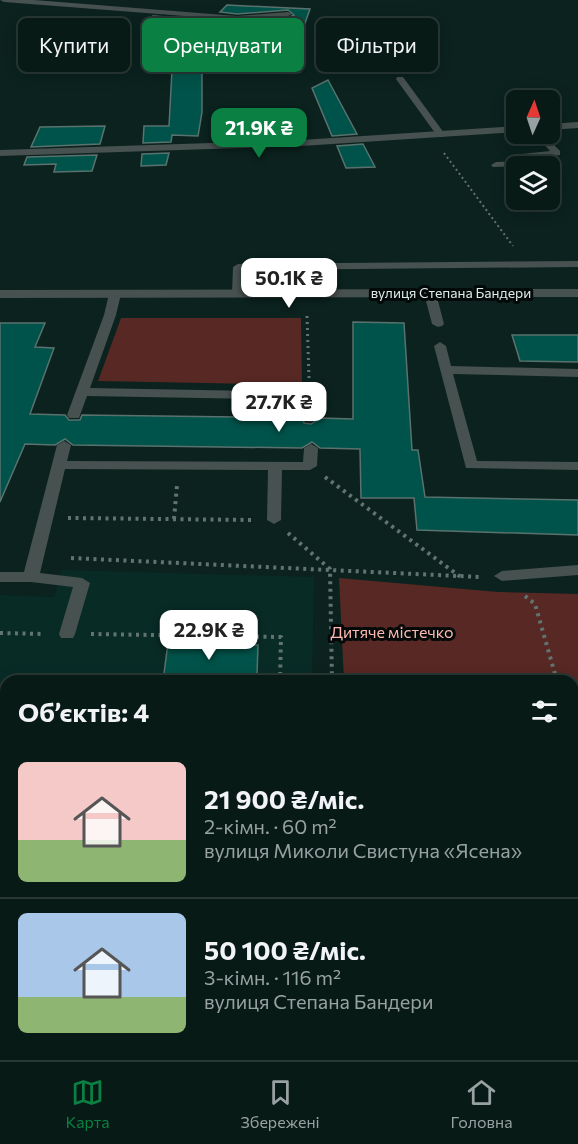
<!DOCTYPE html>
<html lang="uk">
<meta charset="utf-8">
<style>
body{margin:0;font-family:Commissioner,sans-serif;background:#11231f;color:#f1f3f6;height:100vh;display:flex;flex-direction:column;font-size:22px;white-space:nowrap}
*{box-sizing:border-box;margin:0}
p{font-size:20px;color:#98a1a1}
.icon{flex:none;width:33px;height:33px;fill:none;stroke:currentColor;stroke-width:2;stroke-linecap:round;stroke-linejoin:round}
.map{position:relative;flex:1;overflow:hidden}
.panel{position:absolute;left:0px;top:675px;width:579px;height:386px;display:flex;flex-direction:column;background:#081a16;border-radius:18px 18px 0 0;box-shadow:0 3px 15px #0003,0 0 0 2px #293835}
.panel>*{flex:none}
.hud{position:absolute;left:18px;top:18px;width:543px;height:54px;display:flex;gap:12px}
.needle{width:39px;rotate:3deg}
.buttons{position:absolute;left:506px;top:90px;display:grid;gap:12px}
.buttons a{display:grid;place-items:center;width:54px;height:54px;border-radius:9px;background:#081a16;box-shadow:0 3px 15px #0003,0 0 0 2px #293835;font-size:30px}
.price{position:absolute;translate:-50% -51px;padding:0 14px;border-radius:12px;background:#fff;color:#222;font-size:20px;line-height:39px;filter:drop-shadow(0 2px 3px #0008)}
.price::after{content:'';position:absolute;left:50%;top:36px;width:18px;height:14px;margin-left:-9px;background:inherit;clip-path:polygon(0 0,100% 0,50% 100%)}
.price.selected{background:#0b8043;color:#fff}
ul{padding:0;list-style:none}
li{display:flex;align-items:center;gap:18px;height:150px;padding:0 18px}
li+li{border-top:2px solid #293835}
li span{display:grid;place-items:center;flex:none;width:168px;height:120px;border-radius:9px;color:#555}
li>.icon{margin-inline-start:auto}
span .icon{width:72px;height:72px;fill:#fffc;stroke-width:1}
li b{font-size:26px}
h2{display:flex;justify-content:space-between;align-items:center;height:72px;padding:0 18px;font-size:26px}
.pill{padding:0 21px;border-radius:9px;background:#081a16;box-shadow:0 3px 15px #0003,0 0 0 2px #293835;font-size:21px;line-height:54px}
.pill.selected{background:#0b8043;color:#fff}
.tabs{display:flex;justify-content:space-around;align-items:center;height:84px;border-top:2px solid #293835;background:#081a16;font-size:16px;color:#98a1a1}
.tabs a{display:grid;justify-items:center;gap:3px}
.tabs .selected{color:#0b8043}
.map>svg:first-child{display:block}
.built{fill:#092b26}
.green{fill:#572824}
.building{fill:#00534a;stroke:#5a726d;stroke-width:1.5}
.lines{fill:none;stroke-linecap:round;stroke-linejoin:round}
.path-far3{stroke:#617471;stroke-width:2;stroke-dasharray:2 3;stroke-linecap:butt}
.path-far2{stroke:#617471;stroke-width:3;stroke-dasharray:2 4;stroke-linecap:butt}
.path-far1{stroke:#617471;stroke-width:4;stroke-dasharray:3 4.5;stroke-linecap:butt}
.path{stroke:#617471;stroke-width:5;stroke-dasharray:4.5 6;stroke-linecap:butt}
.lane{fill:#47514f;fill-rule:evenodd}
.street{fill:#47514f;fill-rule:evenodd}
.labels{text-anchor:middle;stroke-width:6;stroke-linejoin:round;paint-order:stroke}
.far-street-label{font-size:14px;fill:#deece9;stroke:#030908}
.park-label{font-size:16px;fill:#feb9b0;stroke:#030908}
</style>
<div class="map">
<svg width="578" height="1060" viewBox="0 0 578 1060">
<rect width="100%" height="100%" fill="#0b221e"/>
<!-- built -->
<path class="built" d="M 62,570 L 314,577 L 312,681 L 6,681 L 6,1054 L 307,1054 L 307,1060 L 0,1060 L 0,595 L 54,597 Z"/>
<!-- green -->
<g class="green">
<path d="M 121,318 L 301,318 L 302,385 L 98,381 Z"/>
<path d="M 339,578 L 498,592 L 578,594 L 578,1060 L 361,1060 L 361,1054 L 573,1054 L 573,681 L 344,681 Z"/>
</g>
<!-- building -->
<g class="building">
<path d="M 227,5 L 310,9 L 297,46 L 300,72 L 266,73 L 266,67 L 226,66 L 247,22 L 288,18 L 294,15 L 288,10 L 237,14 L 220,12 Z"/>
<path d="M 153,16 L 234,22 L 214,63 L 212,59 L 211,65 L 202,65 L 202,112 L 198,136 L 172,135 L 171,142 L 143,143 L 144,126 L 169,126 L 172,70 L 156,70 L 176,43 L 151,42 Z"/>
<path d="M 328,80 L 357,134 L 332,136 L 312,88 Z"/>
<path d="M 105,126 L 100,144 L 31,147 L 40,127 Z"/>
<path d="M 363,144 L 375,167 L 346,168 L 337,146 Z"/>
<path d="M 169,153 L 166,165 L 141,166 L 142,154 Z"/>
<path d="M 97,155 L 92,171 L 54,172 L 56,164 L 24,165 L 27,157 Z"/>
<path d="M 353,322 L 404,323 L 412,450 L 418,450 L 425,497 L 578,500 L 578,535 L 417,530 L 414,498 L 361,498 L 360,449 L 320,448 L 312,442 L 302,448 L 73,445 L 65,439 L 55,445 L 25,444 L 0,502 L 0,323 L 45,323 L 35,347 L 54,348 L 30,414 L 65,415 L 69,420 L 80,420 L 82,415 L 303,418 L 304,423 L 311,424 L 320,418 L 353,419 Z"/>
<path d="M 512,335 L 578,335 L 578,362 L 520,361 Z"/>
<path d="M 168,643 L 258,645 L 257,675 L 194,674 L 194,681 L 163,681 Z"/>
</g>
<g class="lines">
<!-- path-far3 -->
<path class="path-far3" d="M 444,153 L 513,246"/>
<!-- path-far2 -->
<path class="path-far2" d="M 307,316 L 309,378"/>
<!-- path-far1 -->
<g class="path-far1">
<path d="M 325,477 L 462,578"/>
<path d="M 68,518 L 253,520"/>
<path d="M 174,519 L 177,485"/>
<path d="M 288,533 L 330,569 L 332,681"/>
<path d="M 71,558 L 480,577"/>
<path d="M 525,596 L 535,604 L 557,681"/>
<path d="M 0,633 L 44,634"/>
<path d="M 91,634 L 281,637 L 280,681"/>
</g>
<!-- path -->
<g class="path">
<path d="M 573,738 L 578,756"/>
<path d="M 573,785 L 578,783"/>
<path d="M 341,1054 L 341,1060"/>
<path d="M 420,1054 L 422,1060"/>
<path d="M 72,1060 L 73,1054"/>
</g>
<!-- lane -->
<g class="lane">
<path d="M 397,77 L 403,77 L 444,133 L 444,137 L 438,137 L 396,79 Z"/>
<path d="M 535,134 L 543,134 L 560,151 L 560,155 L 528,158 L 525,165 L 522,166 L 493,167 L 491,165 L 496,162 L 519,161 L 522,154 L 550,151 Z"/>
<path d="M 578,261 L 578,267 L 243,270 L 244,293 L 238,296 L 232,293 L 233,267 L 238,264 Z"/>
<path d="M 430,290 L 436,293 L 444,324 L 442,326 L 438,327 L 432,324 L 424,293 Z"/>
<path d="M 115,291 L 121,294 L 116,315 L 90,388 L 310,392 L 316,396 L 318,418 L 311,422 L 306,421 L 304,400 L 87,396 L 79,418 L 69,418 L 67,415 L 104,315 L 109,294 Z"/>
<path d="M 440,342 L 446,346 L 451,366 L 578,369 L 578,377 L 453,374 L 477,461 L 578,462 L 578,470 L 466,468 L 434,346 Z"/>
<path d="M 64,441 L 71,445 L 67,461 L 303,462 L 304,448 L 311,444 L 318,448 L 317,466 L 310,470 L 282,470 L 281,520 L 274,524 L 267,520 L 268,470 L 65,469 L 40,573 L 82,578 L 90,583 L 75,634 L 73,638 L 61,638 L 59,634 L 73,587 L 31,582 L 0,582 L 0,572 L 24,572 L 57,445 Z"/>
<path d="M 578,565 L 578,575 L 502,581 L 494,576 L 502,571 Z"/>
<rect x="0" y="863" width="6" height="16"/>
</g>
<!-- street -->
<g class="street">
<path d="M 0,0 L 34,0 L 237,16 L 288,12 L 292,14 L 288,16 L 246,20 L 224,65 L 220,68 L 216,65 L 237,25 L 236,20 L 4,2 Z"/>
<path d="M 578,122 L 578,128 L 549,130 L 549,124 Z"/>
<path d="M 516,126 L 516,132 L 301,146 L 0,156 L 0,150 L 301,140 Z"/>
<path d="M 578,289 L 578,297 L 0,298 L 0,290 Z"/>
</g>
</g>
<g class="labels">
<!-- far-street labels -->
<g class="far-street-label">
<text x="451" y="298">вулиця Степана Бандери</text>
</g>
<!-- park labels -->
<g class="park-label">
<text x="392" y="638">Дитяче містечко</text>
</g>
</g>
</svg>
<div class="buttons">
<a><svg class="needle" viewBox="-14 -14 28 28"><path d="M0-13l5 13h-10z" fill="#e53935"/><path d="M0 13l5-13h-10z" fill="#98a1a1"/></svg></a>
<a><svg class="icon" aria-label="layers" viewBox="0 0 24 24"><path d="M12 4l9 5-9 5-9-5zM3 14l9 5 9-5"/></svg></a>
</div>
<b class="price selected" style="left:259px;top:159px">21.9K ₴</b>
<b class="price" style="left:289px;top:309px">50.1K ₴</b>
<b class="price" style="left:279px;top:433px">27.7K ₴</b>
<b class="price" style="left:209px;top:661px">22.9K ₴</b>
<div class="hud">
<a class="pill">Купити</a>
<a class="pill selected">Орендувати</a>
<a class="pill">Фільтри</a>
</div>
<section class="panel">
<h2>Об’єктів: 4<svg class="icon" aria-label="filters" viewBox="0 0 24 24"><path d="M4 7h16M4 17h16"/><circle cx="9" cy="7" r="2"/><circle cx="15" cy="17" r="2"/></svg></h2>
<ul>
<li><span style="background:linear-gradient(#f6c9c9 65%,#8fb573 0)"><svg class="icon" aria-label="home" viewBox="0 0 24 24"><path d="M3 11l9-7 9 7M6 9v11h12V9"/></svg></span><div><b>21 900 ₴/міс.</b><p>2-кімн. · 60 m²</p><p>вулиця Миколи Свистуна «Ясена»</p></div></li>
<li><span style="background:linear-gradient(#a9c7e8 70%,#8fb573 0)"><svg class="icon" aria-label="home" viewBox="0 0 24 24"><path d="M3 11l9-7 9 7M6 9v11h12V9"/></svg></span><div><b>50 100 ₴/міс.</b><p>3-кімн. · 116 m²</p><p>вулиця Степана Бандери</p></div></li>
</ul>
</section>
</div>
<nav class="tabs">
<a class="selected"><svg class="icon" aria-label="map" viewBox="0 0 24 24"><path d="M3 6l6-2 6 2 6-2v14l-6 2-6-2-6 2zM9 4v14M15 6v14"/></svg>Карта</a>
<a><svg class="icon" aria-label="saved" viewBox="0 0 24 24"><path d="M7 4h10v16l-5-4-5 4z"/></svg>Збережені</a>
<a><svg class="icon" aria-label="home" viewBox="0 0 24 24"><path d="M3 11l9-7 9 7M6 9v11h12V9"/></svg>Головна</a>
</nav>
